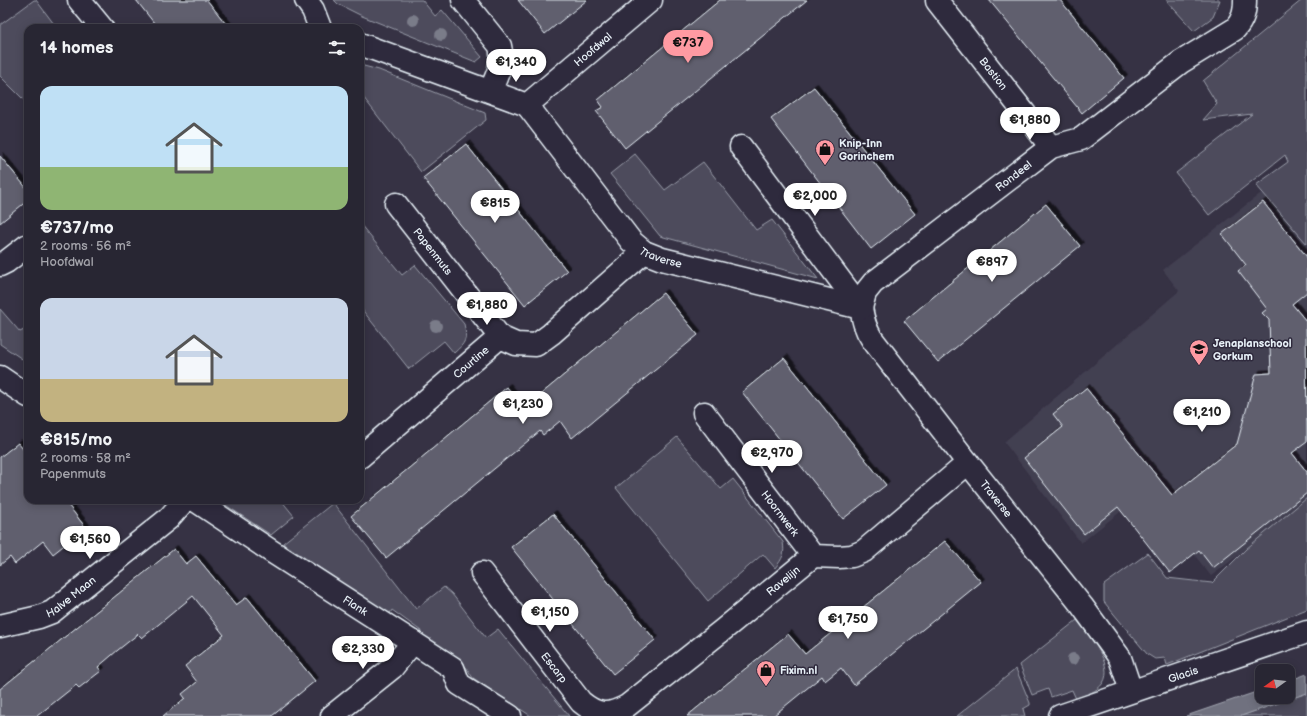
<!DOCTYPE html>
<meta charset="utf-8">
<style>
body{margin:0;font-family:"Balsamiq Sans",sans-serif;background:#302e3b;color:#f1f3f6;height:100vh;display:flex;flex-direction:column;font-size:15px;white-space:nowrap}
*{box-sizing:border-box;margin:0}
p{font-size:13px;color:#a5a5ac}
.icon{flex:none;width:22px;height:22px;fill:none;stroke:currentColor;stroke-width:2;stroke-linecap:round;stroke-linejoin:round}
.map{position:relative;flex:1;overflow:hidden}
.drawer{position:absolute;left:24px;top:24px;width:340px;height:480px;display:flex;flex-direction:column;background:#282633;border-radius:12px;box-shadow:0 2px 10px #0003,0 0 0 1px #44434e}
.drawer>*{flex:none}
.needle{width:26px;rotate:255deg}
.tools{position:absolute;left:1255px;top:664px;display:grid;gap:8px}
.tools a{display:grid;place-items:center;width:40px;height:40px;border-radius:8px;background:#282633;box-shadow:0 2px 10px #0003,0 0 0 1px #44434e;font-size:20px}
.price{position:absolute;translate:-50% -34px;padding:0 9px;border-radius:14px;background:#fff;color:#222;font-size:13px;line-height:26px;filter:drop-shadow(0 1px 2px #0008)}
.price::after{content:'';position:absolute;left:50%;top:24px;width:12px;height:9px;margin-left:-6px;background:inherit;clip-path:polygon(0 0,100% 0,50% 100%)}
.price.on{background:#ff9aa2;color:#111}
ul{padding:0;list-style:none}
li{display:grid;align-content:center;gap:8px;height:212px;padding:0 16px}
li span{display:grid;place-items:center;height:124px;border-radius:12px;color:#555}
li>.icon{margin-inline-start:auto}
span .icon{width:72px;height:72px;fill:#fffc;stroke-width:1}
li b{font-size:17px}
h2{display:flex;justify-content:space-between;align-items:center;height:48px;padding:0 16px;font-size:17px}
.map>svg:first-child{display:block}
.built{fill:#433f51}
.green{fill:#4d4b5c;stroke:#9a9eaa}
.water{fill:#70717f;stroke:#a0a4af}
.building{fill:#605e6e;stroke:#e8f1f8;filter:url(#shadow)}
.lines{fill:none;stroke-linecap:round;stroke-linejoin:round}
.minor-casing{stroke:#e8f1f8;stroke-width:25}
.tertiary-casing{stroke:#e8f1f8;stroke-width:25}
.minor{stroke:#2f2a3d;stroke-width:22}
.tertiary{stroke:#2f2a3d;stroke-width:22}
.tree{fill:#7a7b89}
.labels{text-anchor:middle;stroke-width:3;stroke-linejoin:round;paint-order:stroke}
.street-label{font-size:11px;fill:#e8f1f8;stroke:#2f2a3d}
.poi-label{font-size:11px;font-weight:bold;fill:#e8f1f8;stroke:#2f2a3d;text-anchor:start}
</style>
<div class="map">
<svg width="1307" height="716" viewBox="0 0 1307 716">
<defs>
<filter id="shadow"><feDropShadow dx="3.5" dy="-3.5" stdDeviation="0" flood-color="#0009"/></filter>
</defs>
<rect width="100%" height="100%" fill="#363244"/>
<filter id="ink" filterUnits="userSpaceOnUse"><feTurbulence type="fractalNoise" baseFrequency=".025" numOctaves="2"/><feDisplacementMap in="SourceGraphic" scale="8" xChannelSelector="R" yChannelSelector="G"/><feConvolveMatrix kernelMatrix="1 2 1 2 8 2 1 2 1" color-interpolation-filters="sRGB"/></filter>
<g filter="url(#ink)">
<!-- built -->
<path class="built" d="M 1265,190 L 1307,240 L 1307,503 L 1211,576 L 1145,492 L 1081,543 L 1004,442 L 1179,291 L 1163,270 Z"/>
<!-- green -->
<g class="green">
<path d="M 34,0 L 36,0 L 57,28 L 28,28 L 28,104 L 0,76 L 0,25 Z"/>
<path d="M 334,0 L 422,0 L 435,16 L 442,10 L 482,57 L 476,62 L 362,16 L 338,4 Z"/>
<path d="M 1166,0 L 1220,0 L 1213,17 L 1194,31 Z"/>
<path d="M 1302,0 L 1307,0 L 1307,244 L 1256,185 L 1288,162 L 1285,155 L 1209,215 L 1176,173 L 1252,114 L 1203,120 L 1217,104 L 1203,81 Z"/>
<path d="M 360,65 L 379,70 L 485,113 L 486,120 L 421,172 L 360,93 Z"/>
<path d="M 635,154 L 665,190 L 703,162 L 756,230 L 772,220 L 818,279 L 660,236 L 610,174 Z"/>
<path d="M 360,224 L 402,275 L 415,265 L 464,324 C 468,340 465,343 454,353 L 444,341 L 409,369 L 360,307 Z"/>
<path d="M 0,309 L 20,332 L 28,328 L 28,363 L 0,344 Z"/>
<path d="M 677,437 L 721,489 L 733,479 L 783,542 C 785,554 783,558 775,568 L 763,554 L 708,601 L 616,488 Z"/>
<path d="M 1307,498 L 1307,609 L 1167,665 L 1165,658 L 1155,659 L 1147,654 L 1104,602 L 1104,585 L 1148,553 L 1167,578 L 1212,583 L 1246,549 Z"/>
<path d="M 218,500 L 281,500 L 294,516 L 271,535 Z"/>
<path d="M 333,503 L 416,609 L 444,587 L 452,594 L 486,638 L 498,629 L 569,716 L 531,716 L 473,678 L 466,667 L 419,635 L 421,631 L 392,610 L 389,615 L 283,543 Z"/>
<path d="M 1077,620 C 1088,635 1115,664 1103,683 C 1097,692 1085,695 1076,699 L 1072,690 L 1051,697 L 1048,689 L 1032,695 L 1020,665 Z"/>
<path d="M 1016,669 L 1030,703 L 1030,705 L 1023,709 L 1025,716 L 957,716 Z"/>
<path d="M 1307,693 L 1307,716 L 1241,716 Z"/>
</g>
<!-- water -->
<path class="water" d="M 1307,674 L 1307,693 L 1241,716 L 1186,716 L 1262,690 L 1262,697 L 1288,697 L 1288,681 Z"/>
<!-- building -->
<g class="building">
<path d="M 136,0 L 207,0 L 229,28 L 158,28 Z"/>
<path d="M 518,0 L 587,0 L 545,34 Z"/>
<path d="M 720,0 L 807,0 L 625,148 L 596,111 L 603,107 L 598,100 Z"/>
<path d="M 989,0 L 1060,0 L 1124,78 L 1082,113 Z"/>
<path d="M 814,87 L 915,214 L 871,249 L 771,119 Z"/>
<path d="M 466,144 L 567,271 L 525,305 L 423,178 Z"/>
<path d="M 0,156 L 28,190 L 28,200 L 0,223 Z"/>
<path d="M 1263,202 L 1307,257 L 1307,292 L 1292,304 L 1306,321 L 1307,442 L 1292,453 L 1307,472 L 1307,493 L 1213,568 L 1199,550 L 1170,573 L 1118,507 L 1084,534 L 1024,458 L 1063,427 L 1053,414 L 1086,388 L 1172,495 L 1237,444 L 1256,374 L 1271,373 L 1269,320 L 1262,313 L 1267,309 L 1238,271 L 1246,265 L 1222,234 Z"/>
<path d="M 1046,204 L 1080,246 L 938,362 L 904,321 Z"/>
<path d="M 663,293 L 698,335 L 572,438 L 560,421 L 543,435 L 540,431 L 386,558 L 351,516 L 507,387 L 524,408 Z"/>
<path d="M 784,358 L 886,485 L 843,519 L 742,392 Z"/>
<path d="M 18,443 L 28,455 L 28,500 L 64,500 L 86,528 L 53,554 L 43,541 L 15,564 L 10,557 L 0,565 L 0,457 Z"/>
<path d="M 553,514 L 655,640 L 613,674 L 511,547 Z"/>
<path d="M 945,541 L 981,582 L 854,685 L 841,668 L 825,681 L 822,676 L 773,716 L 687,716 L 788,634 L 805,654 Z"/>
<path d="M 174,549 L 186,564 L 196,556 L 236,605 L 247,597 L 315,681 L 272,716 L 163,716 L 185,698 L 182,694 L 197,682 L 185,666 L 224,635 L 193,596 L 142,638 L 138,634 L 118,650 L 98,667 L 101,671 L 79,688 L 76,685 L 37,716 L 0,716 L 0,689 Z"/>
</g>
<g class="lines">
<defs>
<g id="minor">
<path d="M 79,0 L 102,28"/>
<path d="M 306,0 L 313,10 L 320,28"/>
<path d="M 463,0 L 500,46 C 504,62 497,76 490,91"/>
<path id="s1" d="M 937,1 L 1051,147"/>
<path id="s2" d="M 360,44 L 527,105 L 651,0"/>
<path id="s3" d="M 527,105 L 631,241 L 644,252 L 662,259 L 861,308 C 863,319 865,329 872,339 L 968,463 L 1082,606 L 1120,658 L 1131,691"/>
<path d="M 741,147 L 861,308"/>
<path id="s4" d="M 396,204 L 500,337"/>
<path d="M 0,265 L 6,262 L 28,245"/>
<path id="s5" d="M 861,308 L 865,293 L 873,283 L 1051,147 L 1081,139 L 1181,62 L 1235,29 C 1243,20 1245,12 1245,0"/>
<path d="M 0,377 L 28,396"/>
<path id="s6" d="M 704,413 L 813,556"/>
<path id="s7" d="M 360,457 L 500,337 L 516,344 L 536,345 L 551,334 L 644,252"/>
<path id="s8" d="M 195,500 L 271,551 L 453,668 L 459,684 L 510,716"/>
<path id="s9" d="M 482,573 L 581,702 C 598,716 608,716 627,706 L 724,629 L 813,556 L 839,557 L 852,556 L 864,551 L 968,463"/>
<path id="s10" d="M 0,626 L 39,617 L 52,612 L 168,519 L 185,500"/>
<path d="M 332,716 L 392,668 L 413,642"/>
</g>
<g id="tertiary">
<path id="s11" d="M 1060,716 L 1307,632"/>
</g>
</defs>
<!-- minor casing -->
<use href="#minor" class="minor-casing"/>
<!-- tertiary casing -->
<use href="#tertiary" class="tertiary-casing"/>
<!-- minor -->
<use href="#minor" class="minor"/>
<!-- tertiary -->
<use href="#tertiary" class="tertiary"/>
</g>
<!-- trees -->
<g class="tree">
<circle cx="413" cy="20" r="6"/>
<circle cx="441" cy="35" r="6"/>
<circle cx="436" cy="326" r="6"/>
<circle cx="1073" cy="659" r="6"/>
</g>
</g>
<!-- icons -->
<defs>
<symbol id="shop-pin" viewBox="-11 -11 22 30"><path d="M0 17L-7.5 6A9.5 9.5 0 1 1 7.5 6Z" fill="#ff9aa2" stroke="#2f2a3d"/><path d="M-5-2.5h2.3a2.7 3.5 0 0 1 5.4 0H5L5.5 6h-11ZM-1.5-2.5h3a1.5 2.3 0 0 0-3 0Z" fill="#111"/></symbol>
<symbol id="school-pin" viewBox="-11 -11 22 30"><path d="M0 17L-7.5 6A9.5 9.5 0 1 1 7.5 6Z" fill="#ff9aa2" stroke="#2f2a3d"/><path d="M0-5L7-2L0 1L-7-2ZM-4 1L0 2.5L4 1V4Q0 6-4 4Z" fill="#111"/></symbol>
</defs>
<g fill-rule="evenodd">
<use href="#shop-pin" x="814" y="138" width="22" height="30"/>
<use href="#school-pin" x="1188" y="338" width="22" height="30"/>
<use href="#shop-pin" x="755" y="659" width="22" height="30"/>
</g>
<g class="labels">
<!-- street labels -->
<g class="street-label">
<text dy="4" stroke="none"><textPath href="#s2" startOffset="264">Hoofdwal</textPath></text>
<text dy="4" stroke="none"><textPath href="#s1" startOffset="92">Bastion</textPath></text>
<text dy="4" stroke="none"><textPath href="#s5" startOffset="205">Rondeel</textPath></text>
<text dy="4" stroke="none"><textPath href="#s4" startOffset="60">Papenmuts</textPath></text>
<text dy="4" stroke="none"><textPath href="#s3" startOffset="206">Traverse</textPath></text>
<text dy="4" stroke="none"><textPath href="#s7" startOffset="146">Courtine</textPath></text>
<text dy="4" stroke="none"><textPath href="#s3" startOffset="648">Traverse</textPath></text>
<text dy="4" stroke="none"><textPath href="#s6" startOffset="126">Hoornwerk</textPath></text>
<text dy="4" stroke="none"><textPath href="#s9" startOffset="413">Ravelijn</textPath></text>
<text dy="4" stroke="none"><textPath href="#s10" startOffset="78">Halve Maan</textPath></text>
<text dy="4" stroke="none"><textPath href="#s8" startOffset="192">Flank</textPath></text>
<text dy="4" stroke="none"><textPath href="#s9" startOffset="119">Escarp</textPath></text>
<text dy="4" stroke="none"><textPath href="#s11" startOffset="130">Glacis</textPath></text>
</g>
<!-- poi labels -->
<g class="poi-label">
<text x="839" y="147">Knip-Inn<tspan x="839" dy="13">Gorinchem</tspan></text>
<text x="1213" y="347">Jenaplanschool<tspan x="1213" dy="13">Gorkum</tspan></text>
<text x="780" y="674">Fixim.nl</text>
</g>
</g>
</svg>
<div class="tools">
<a><svg class="needle" viewBox="-14 -14 28 28"><path d="M0-13l5 13h-10z" fill="#e53935"/><path d="M0 13l5-13h-10z" fill="#a5a5ac"/></svg></a>
</div>
<b class="price on" style="left:688px;top:64px">€737</b>
<b class="price" style="left:516px;top:83px">€1,340</b>
<b class="price" style="left:1030px;top:141px">€1,880</b>
<b class="price" style="left:815px;top:217px">€2,000</b>
<b class="price" style="left:495px;top:224px">€815</b>
<b class="price" style="left:992px;top:283px">€897</b>
<b class="price" style="left:487px;top:326px">€1,880</b>
<b class="price" style="left:523px;top:425px">€1,230</b>
<b class="price" style="left:1202px;top:433px">€1,210</b>
<b class="price" style="left:772px;top:474px">€2,970</b>
<b class="price" style="left:90px;top:560px">€1,560</b>
<b class="price" style="left:550px;top:633px">€1,150</b>
<b class="price" style="left:848px;top:640px">€1,750</b>
<b class="price" style="left:363px;top:670px">€2,330</b>
<section class="drawer">
<h2>14 homes<svg class="icon" aria-label="filters" viewBox="0 0 24 24"><path d="M4 7h16M4 17h16"/><circle cx="9" cy="7" r="2"/><circle cx="15" cy="17" r="2"/></svg></h2>
<ul>
<li><span style="background:linear-gradient(#bfe0f5 65%,#8fb573 0)"><svg class="icon" aria-label="home" viewBox="0 0 24 24"><path d="M3 11l9-7 9 7M6 9v11h12V9"/></svg></span><div><b>€737/mo</b><p>2 rooms · 56 m²</p><p>Hoofdwal</p></div></li>
<li><span style="background:linear-gradient(#c9d6e8 65%,#c2b280 0)"><svg class="icon" aria-label="home" viewBox="0 0 24 24"><path d="M3 11l9-7 9 7M6 9v11h12V9"/></svg></span><div><b>€815/mo</b><p>2 rooms · 58 m²</p><p>Papenmuts</p></div></li>
</ul>
</section>
</div>
